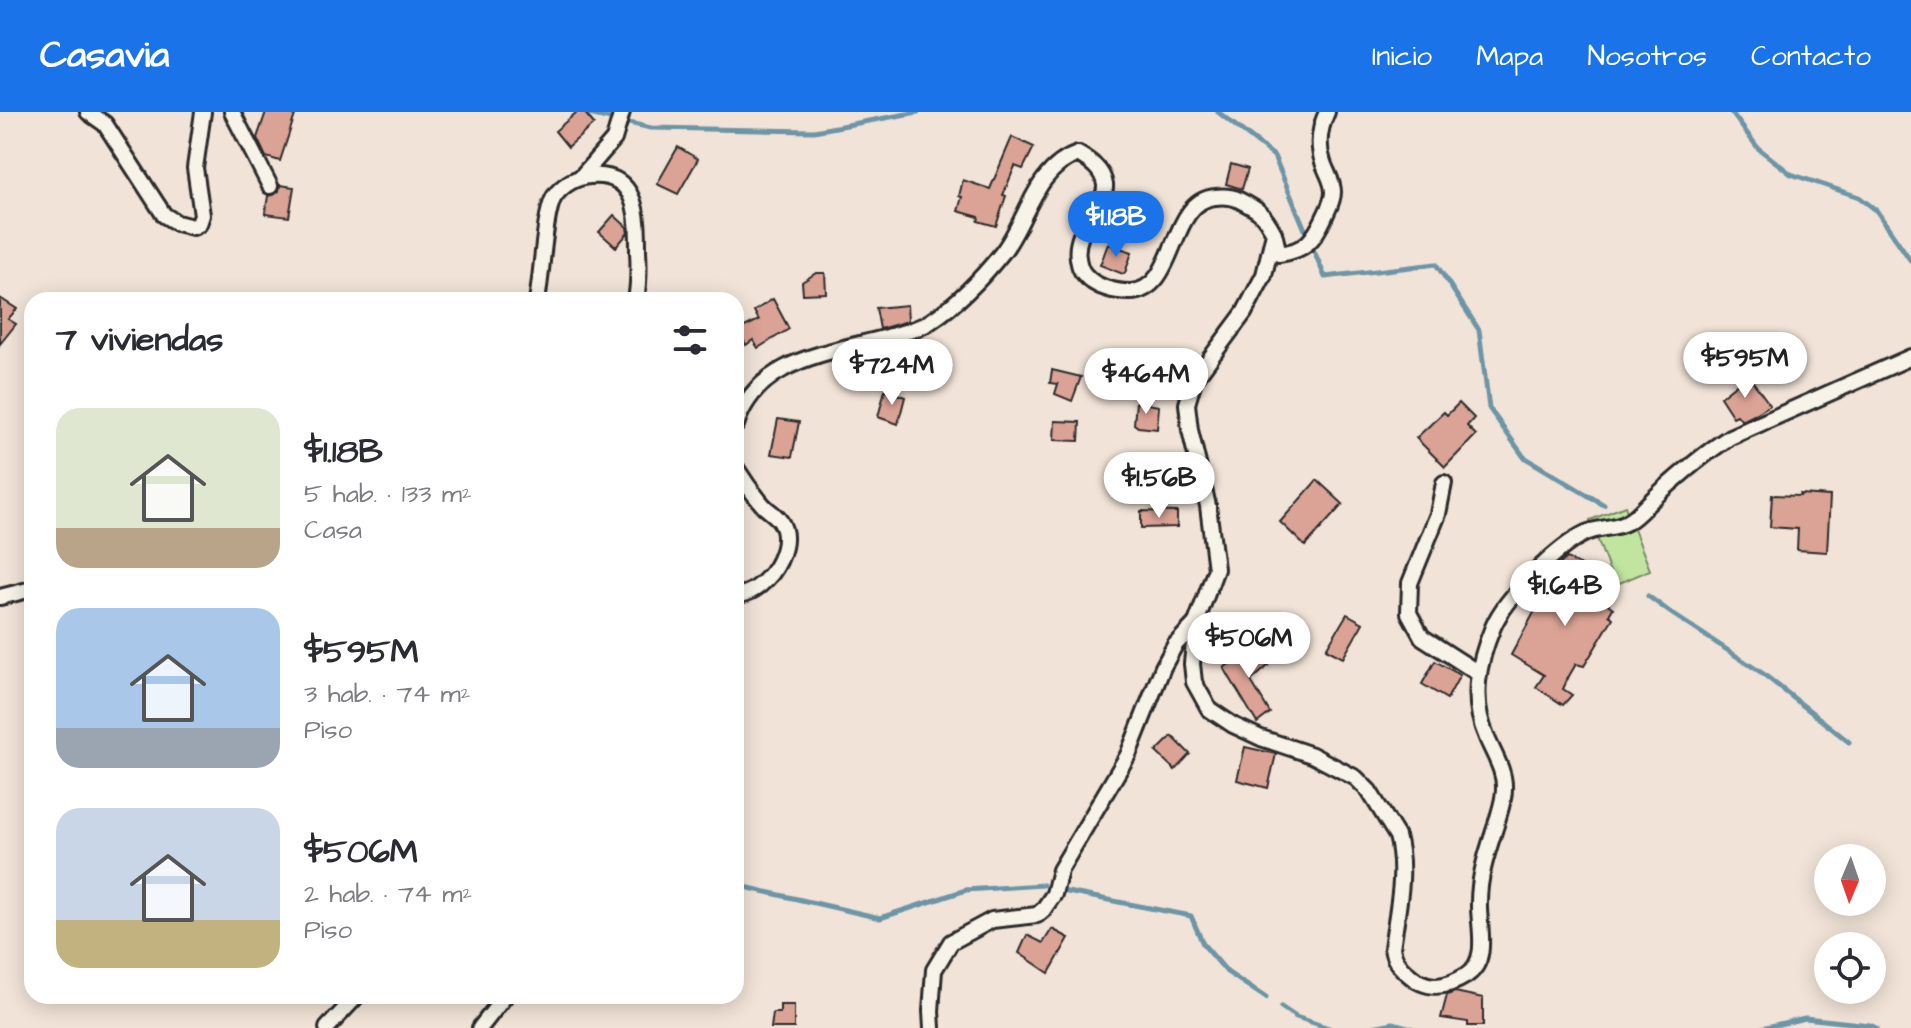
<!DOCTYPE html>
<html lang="es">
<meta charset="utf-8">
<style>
body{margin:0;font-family:"Architects Daughter",sans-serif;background:#f7f7f7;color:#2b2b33;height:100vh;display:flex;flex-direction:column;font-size:30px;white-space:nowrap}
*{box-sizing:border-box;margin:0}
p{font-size:26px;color:#7c7c81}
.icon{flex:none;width:44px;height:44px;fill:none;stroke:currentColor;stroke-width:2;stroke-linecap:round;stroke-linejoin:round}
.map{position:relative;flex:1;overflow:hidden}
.sheet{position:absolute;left:24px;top:180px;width:720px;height:712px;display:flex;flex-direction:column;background:#fff;border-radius:24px;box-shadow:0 4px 20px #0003}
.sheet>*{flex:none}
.needle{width:52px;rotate:182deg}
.tools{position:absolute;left:1814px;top:732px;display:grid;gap:16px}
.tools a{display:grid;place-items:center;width:72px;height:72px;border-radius:50%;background:#fff;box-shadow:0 4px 20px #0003;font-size:40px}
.price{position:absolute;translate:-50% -68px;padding:0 18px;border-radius:28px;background:#fff;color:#222;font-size:26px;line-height:52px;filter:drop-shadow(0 2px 4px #0008)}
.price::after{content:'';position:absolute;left:50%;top:48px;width:24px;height:18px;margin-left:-12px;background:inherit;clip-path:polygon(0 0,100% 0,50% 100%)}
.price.on{background:#1a73e8;color:#fff}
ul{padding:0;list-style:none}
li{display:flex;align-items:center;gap:24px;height:200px;padding:0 32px}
li span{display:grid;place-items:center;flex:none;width:224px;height:160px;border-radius:24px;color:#555}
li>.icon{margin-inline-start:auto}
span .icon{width:96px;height:96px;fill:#fffc;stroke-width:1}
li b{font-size:34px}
h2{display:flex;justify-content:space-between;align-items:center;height:96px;padding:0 32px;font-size:34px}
header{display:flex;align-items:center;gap:48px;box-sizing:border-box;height:112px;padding:0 40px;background:#1a73e8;color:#fff}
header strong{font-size:38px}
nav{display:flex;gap:44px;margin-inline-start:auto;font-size:28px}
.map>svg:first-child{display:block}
.green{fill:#c1e59f;stroke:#768865;stroke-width:2}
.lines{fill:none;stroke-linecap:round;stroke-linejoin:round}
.stream{stroke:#6c95a7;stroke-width:5}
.building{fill:#dba395;stroke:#2b2b2b;stroke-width:2}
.street-casing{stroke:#2b2b2b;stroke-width:20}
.street{stroke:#f7f3e8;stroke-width:14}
</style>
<header>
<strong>Casavia</strong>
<nav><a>Inicio</a><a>Mapa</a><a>Nosotros</a><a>Contacto</a></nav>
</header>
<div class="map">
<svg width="1911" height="916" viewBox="0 0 1911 916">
<rect width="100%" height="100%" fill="#f1e3d7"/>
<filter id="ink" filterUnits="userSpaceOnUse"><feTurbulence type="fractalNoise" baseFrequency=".0125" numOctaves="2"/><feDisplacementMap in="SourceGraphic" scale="16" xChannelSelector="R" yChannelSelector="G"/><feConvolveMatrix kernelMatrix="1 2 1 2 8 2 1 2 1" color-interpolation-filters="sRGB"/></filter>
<g filter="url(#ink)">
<!-- green -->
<path class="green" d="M 1625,394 L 1650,458 L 1615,473 L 1590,408 Z"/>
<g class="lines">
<!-- stream -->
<g class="stream">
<path d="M 580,0 L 651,16 L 814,19 L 918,0"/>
<path d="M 1218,0 L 1274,44 L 1325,165 L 1436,152 L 1479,218 L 1489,296 L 1524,345 L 1604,393"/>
<path d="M 1731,0 L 1758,36 L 1791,62 L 1859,85 L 1876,98 L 1911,149"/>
<path d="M 1648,484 L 1671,501 L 1762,561 L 1849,630"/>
<path d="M 736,773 L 880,806 L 966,778 L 1043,773"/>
<path d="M 1062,779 L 1191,804 L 1203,832 L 1227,860 L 1266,886"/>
<path d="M 161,887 L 164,884"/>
<path d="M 1281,895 L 1296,905 L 1329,916"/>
<path d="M 1368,916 L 1393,911 L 1411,916"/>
<path d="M 1762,916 L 1805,906 L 1870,913 L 1876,916"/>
</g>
</g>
<!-- building -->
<g class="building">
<path d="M 266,0 L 296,0 L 280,49 L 266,45 L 257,26 Z"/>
<path d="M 577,0 L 584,0 L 594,12 L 568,35 L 555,19 Z"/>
<path d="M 1012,25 L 1034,35 L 1023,57 L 1015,54 L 1003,83 L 1006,84 L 996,114 L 978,109 L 979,105 L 958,99 L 962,85 L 959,84 L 963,68 L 990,77 Z"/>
<path d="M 678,35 L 698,47 L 678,82 L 657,72 Z"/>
<path d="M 1231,52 L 1248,57 L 1242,77 L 1226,72 Z"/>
<path d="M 280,73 L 294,75 L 289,105 L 265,102 L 268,84 L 275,82 L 279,79 Z"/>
<path d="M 614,103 L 627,115 L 628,121 L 616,135 L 599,120 Z"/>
<path d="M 1108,132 L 1132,140 L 1125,161 L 1123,162 L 1100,153 Z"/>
<path d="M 816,161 L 825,161 L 826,181 L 803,182 L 802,170 Z"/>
<path d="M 0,186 L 17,197 L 8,207 L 16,212 L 0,232 Z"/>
<path d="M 773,187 L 789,217 L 758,236 L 753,228 L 746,233 L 738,218 L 759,208 L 754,199 Z"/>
<path d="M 907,193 L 908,209 L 880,217 L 876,196 Z"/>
<path d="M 1052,258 L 1081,265 L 1072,289 L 1055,282 L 1058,272 L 1050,271 Z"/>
<path d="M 1748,263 L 1770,293 L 1754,303 L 1742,309 L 1737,303 L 1733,305 L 1720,285 Z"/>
<path d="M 885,278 L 905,285 L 898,312 L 878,305 Z"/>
<path d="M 1136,290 L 1159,294 L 1157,317 L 1138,315 L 1134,312 Z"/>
<path d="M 1459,291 L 1474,306 L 1467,314 L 1476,323 L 1445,355 L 1416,326 L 1444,300 L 1447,303 Z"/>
<path d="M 778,307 L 799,310 L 792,345 L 771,342 Z"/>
<path d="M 1055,309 L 1080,310 L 1079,329 L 1054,328 Z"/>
<path d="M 1317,368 L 1343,392 L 1305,434 L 1280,410 Z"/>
<path d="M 1800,382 L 1830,384 L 1827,440 L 1797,438 L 1798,417 L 1770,415 L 1772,383 L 1800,384 Z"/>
<path d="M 1141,399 L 1177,400 L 1177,415 L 1141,416 Z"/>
<path d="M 1567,446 L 1599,464 L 1607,485 L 1605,490 L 1613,496 L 1609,503 L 1613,506 L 1584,554 L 1576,552 L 1569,564 L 1563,577 L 1572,583 L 1563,593 L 1536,575 L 1544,563 L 1511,543 L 1561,451 Z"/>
<path d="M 1347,502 L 1363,511 L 1343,546 L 1326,537 Z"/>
<path d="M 1255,532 L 1269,553 L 1251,569 L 1270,601 L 1257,611 L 1224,556 Z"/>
<path d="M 1435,549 L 1460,563 L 1447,587 L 1422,572 Z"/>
<path d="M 1172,624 L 1190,642 L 1175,658 L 1156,640 Z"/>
<path d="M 1245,635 L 1276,642 L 1268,676 L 1237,668 Z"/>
<path d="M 1052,817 L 1069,826 L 1049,861 L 1019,841 L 1027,823 L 1043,831 Z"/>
<path d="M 1455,880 L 1483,886 L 1483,914 L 1468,914 L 1468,910 L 1441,906 L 1447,883 Z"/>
<path d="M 780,893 L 794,893 L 794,916 L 771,916 L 773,901 L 780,901 Z"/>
</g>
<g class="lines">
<defs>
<g id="street">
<path d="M 88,0 L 105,12 L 164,103 L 177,111 L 193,115 L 199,112 L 202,103 L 195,56 L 203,0"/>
<path d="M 232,0 L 270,74"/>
<path d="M 581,65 L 614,27 L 622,0"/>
<path d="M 1275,125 L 1279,142 C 1305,139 1314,128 1325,104 C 1328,97 1333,89 1333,80 C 1333,69 1326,60 1323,50 C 1317,33 1320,15 1327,0"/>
<path d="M 537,188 C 542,164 544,102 554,85 C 562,73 576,65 590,64 C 638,60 638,104 638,139 C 639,156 639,171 636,188"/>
<path d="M 736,313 C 757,245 833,241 891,224 C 905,220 920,217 931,209 C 958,191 982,166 1002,141 C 1028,108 1034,57 1078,42 C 1090,49 1103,58 1105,73 C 1107,94 1073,116 1078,146 C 1079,153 1080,158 1085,163 C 1095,175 1114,180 1130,180 C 1178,179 1168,89 1215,85 C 1224,84 1231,84 1239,88 C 1259,98 1263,101 1274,121 L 1264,163 L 1244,201 L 1194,268 L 1187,292 L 1190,318 L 1208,394 L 1216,457 L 1196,511 L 1192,552 L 1194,570 L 1209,597 L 1233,613 L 1261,626 L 1312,643 L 1356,666 L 1369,679 L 1397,724 C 1407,761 1397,799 1392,836 C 1394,848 1398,853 1407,861 C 1426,879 1445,877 1467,863 C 1490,847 1478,814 1479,790 C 1479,763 1488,738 1496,713 C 1499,701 1504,689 1504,677 C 1505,659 1494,643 1487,626 C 1470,588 1478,551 1493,515 C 1505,486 1558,434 1586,421 C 1598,415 1615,417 1627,410 C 1637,405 1646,393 1654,386 C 1678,364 1702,343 1730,325 L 1911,245"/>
<path d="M 736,356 C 744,369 752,380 762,392 C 767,398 775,402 780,409 C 791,425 782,447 772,461 C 763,472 750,483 736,483"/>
<path d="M 1444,371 L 1438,402 L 1410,471 L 1409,501 L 1422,525 L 1478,561"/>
<path d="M 0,485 L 32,477"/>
<path d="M 327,916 L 357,884"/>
<path d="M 480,916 L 505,884"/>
<path d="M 932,916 L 931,899 L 934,858 L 951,830 L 992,808 L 1037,803 L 1043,798 L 1054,782 L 1060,758 L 1128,643 L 1163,555 L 1175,533 L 1196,511"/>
</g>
</defs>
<!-- street casing -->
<use href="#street" class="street-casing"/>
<!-- street -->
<use href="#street" class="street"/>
</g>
</g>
</svg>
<div class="tools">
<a><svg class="needle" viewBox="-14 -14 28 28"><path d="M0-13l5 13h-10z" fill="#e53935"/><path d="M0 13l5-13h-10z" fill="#7c7c81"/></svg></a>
<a><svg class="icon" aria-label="locate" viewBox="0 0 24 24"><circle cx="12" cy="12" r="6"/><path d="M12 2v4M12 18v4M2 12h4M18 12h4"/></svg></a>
</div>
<b class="price on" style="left:1116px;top:147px">$1.18B</b>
<b class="price" style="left:1745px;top:288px">$595M</b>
<b class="price" style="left:892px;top:295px">$724M</b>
<b class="price" style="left:1146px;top:304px">$464M</b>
<b class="price" style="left:1159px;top:408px">$1.56B</b>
<b class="price" style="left:1565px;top:516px">$1.64B</b>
<b class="price" style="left:1249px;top:568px">$506M</b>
<section class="sheet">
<h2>7 viviendas<svg class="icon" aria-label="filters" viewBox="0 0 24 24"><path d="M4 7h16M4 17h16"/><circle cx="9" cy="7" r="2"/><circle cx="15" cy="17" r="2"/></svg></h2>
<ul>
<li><span style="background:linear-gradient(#dfe7d0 75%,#b9a48a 0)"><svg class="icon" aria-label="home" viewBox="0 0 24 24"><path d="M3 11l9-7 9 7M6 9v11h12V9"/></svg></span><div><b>$1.18B</b><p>5 hab. · 133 m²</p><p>Casa</p></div></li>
<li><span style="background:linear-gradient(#a9c7e8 75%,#9aa5b1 0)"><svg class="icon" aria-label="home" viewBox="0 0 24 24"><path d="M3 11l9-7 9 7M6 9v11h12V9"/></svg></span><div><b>$595M</b><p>3 hab. · 74 m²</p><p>Piso</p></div></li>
<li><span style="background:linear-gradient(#c9d6e8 70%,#c2b280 0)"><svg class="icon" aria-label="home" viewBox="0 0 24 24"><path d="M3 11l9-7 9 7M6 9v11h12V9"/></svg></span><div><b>$506M</b><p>2 hab. · 74 m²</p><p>Piso</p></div></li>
</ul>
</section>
</div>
